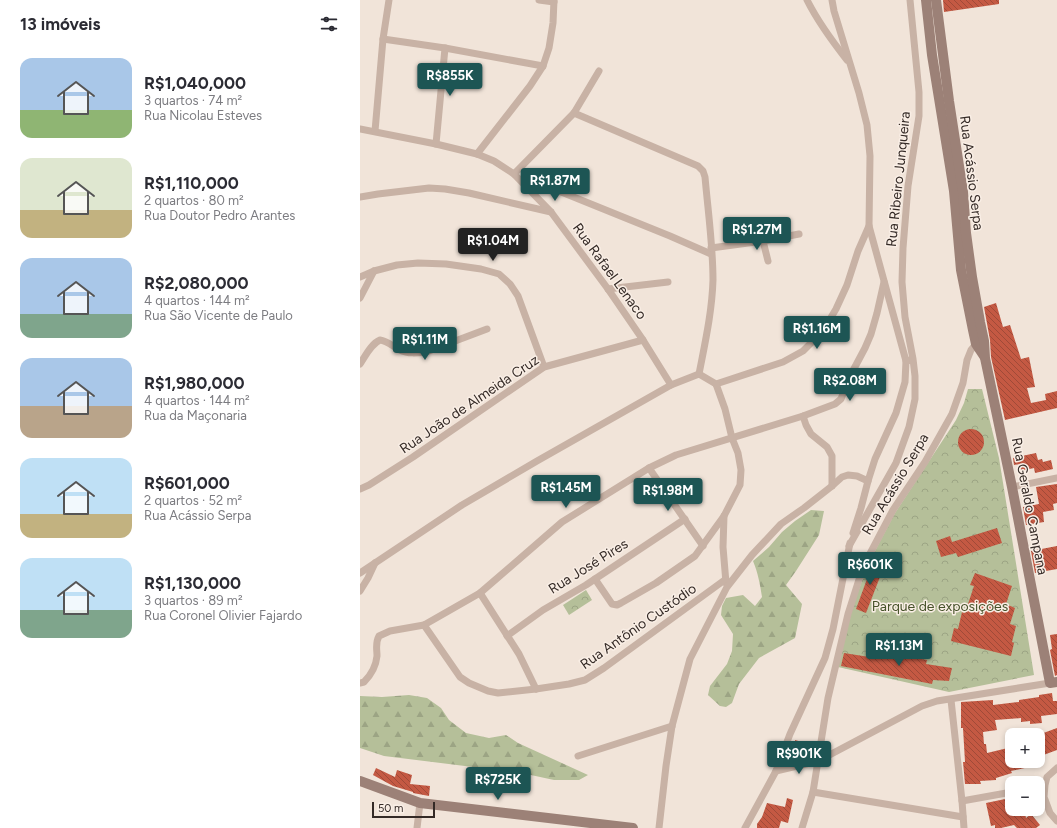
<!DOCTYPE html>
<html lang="pt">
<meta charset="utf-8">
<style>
body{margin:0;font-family:Figtree,sans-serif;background:#f2f2f3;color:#2b2b33;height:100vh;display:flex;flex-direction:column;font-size:15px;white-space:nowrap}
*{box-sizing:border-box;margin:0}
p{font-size:13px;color:#7c7c81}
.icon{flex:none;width:22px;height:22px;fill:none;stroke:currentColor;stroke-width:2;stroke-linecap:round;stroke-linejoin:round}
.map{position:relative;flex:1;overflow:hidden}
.details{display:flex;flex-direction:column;background:#fff;width:360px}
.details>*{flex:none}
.buttons{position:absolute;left:645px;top:728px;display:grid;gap:8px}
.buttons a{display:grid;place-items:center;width:40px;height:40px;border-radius:8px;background:#fff;box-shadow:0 2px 6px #0003;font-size:20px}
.scale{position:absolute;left:12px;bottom:10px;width:63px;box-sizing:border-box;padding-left:4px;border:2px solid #342a26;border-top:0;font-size:11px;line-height:14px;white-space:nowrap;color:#342a26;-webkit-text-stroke:3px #f9eee5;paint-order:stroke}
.price{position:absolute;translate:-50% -34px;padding:0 9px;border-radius:4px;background:#1d5554;color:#fff;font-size:13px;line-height:26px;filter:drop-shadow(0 1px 2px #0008)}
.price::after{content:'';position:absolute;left:50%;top:24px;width:12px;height:9px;margin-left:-6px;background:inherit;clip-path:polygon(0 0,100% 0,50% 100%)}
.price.active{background:#222;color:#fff}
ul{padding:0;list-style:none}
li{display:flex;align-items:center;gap:12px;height:100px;padding:0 20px}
li span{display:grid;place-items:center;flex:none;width:112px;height:80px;border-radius:12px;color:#555}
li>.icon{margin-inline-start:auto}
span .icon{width:48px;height:48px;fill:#fffc;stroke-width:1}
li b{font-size:17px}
h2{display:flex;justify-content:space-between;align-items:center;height:48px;padding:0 20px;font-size:17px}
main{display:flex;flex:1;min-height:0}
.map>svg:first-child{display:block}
.forest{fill:url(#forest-firs)}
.park{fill:url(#park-crowns)}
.building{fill:url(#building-back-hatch)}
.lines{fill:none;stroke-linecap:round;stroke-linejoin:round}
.street{stroke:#c8b2a5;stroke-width:7}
.secondary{stroke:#9c8177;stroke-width:10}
.labels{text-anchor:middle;stroke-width:3;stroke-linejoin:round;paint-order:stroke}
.street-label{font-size:14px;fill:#342a26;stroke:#f9eee5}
.park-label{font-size:14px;fill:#46522a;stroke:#f9eee5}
</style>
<main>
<section class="details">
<h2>13 imóveis<svg class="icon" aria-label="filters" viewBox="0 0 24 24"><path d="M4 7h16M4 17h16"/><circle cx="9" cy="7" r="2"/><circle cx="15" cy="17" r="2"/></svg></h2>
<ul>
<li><span style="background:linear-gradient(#a9c7e8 65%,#8fb573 0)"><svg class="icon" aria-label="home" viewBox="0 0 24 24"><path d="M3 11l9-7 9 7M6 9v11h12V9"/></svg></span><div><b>R$1,040,000</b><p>3 quartos · 74 m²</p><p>Rua Nicolau Esteves</p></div></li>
<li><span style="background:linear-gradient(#dfe7d0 65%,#c2b280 0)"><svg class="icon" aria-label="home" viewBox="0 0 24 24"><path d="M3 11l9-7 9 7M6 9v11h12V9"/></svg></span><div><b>R$1,110,000</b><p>2 quartos · 80 m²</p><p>Rua Doutor Pedro Arantes</p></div></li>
<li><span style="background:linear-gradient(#a9c7e8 70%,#7fa58c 0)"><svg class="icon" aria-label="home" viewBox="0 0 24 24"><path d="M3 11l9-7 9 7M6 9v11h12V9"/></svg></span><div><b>R$2,080,000</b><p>4 quartos · 144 m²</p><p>Rua São Vicente de Paulo</p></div></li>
<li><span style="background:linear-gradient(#a9c7e8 60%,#b9a48a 0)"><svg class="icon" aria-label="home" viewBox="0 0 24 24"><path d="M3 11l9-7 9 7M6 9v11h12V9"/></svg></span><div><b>R$1,980,000</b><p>4 quartos · 144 m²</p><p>Rua da Maçonaria</p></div></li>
<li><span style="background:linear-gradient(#bfe0f5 70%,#c2b280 0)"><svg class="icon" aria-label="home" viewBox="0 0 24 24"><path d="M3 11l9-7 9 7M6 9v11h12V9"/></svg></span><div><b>R$601,000</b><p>2 quartos · 52 m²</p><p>Rua Acássio Serpa</p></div></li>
<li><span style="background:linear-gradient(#bfe0f5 65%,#7fa58c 0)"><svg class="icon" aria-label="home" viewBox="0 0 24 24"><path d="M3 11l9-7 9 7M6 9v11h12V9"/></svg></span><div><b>R$1,130,000</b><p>3 quartos · 89 m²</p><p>Rua Coronel Olivier Fajardo</p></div></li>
</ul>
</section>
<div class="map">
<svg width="697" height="828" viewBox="0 0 697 828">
<defs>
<pattern id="forest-firs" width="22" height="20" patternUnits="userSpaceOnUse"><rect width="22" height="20" fill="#b5bf99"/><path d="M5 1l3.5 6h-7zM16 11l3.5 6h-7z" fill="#9ca484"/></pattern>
<pattern id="park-crowns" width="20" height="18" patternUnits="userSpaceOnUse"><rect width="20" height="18" fill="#b5bf99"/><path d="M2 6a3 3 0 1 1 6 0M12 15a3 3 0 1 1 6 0" fill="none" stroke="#9ca484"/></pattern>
<pattern id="building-back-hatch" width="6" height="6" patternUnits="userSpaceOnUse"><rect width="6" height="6" fill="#c45943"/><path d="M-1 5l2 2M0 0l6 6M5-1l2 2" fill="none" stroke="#a04a38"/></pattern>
</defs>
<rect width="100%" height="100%" fill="#f1e4d9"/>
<!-- forest -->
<g class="forest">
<path d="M 451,510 L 464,511 L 459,535 L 436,571 L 426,585 L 442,604 L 435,638 L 399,658 L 379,684 L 372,703 L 366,707 L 360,706 L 348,695 L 350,686 L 367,664 L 372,651 L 373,634 L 361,615 L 362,606 L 366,598 L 383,595 L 395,606 L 402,597 C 400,584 398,573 393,561 L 409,547 L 422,532 L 435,521 Z"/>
<path d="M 49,695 L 67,698 L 81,708 L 89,720 L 106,733 L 129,738 L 146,735 L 158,743 L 228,775 L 219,780 L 194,780 L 157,772 L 138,775 L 113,767 L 24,756 L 0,748 L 0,696 L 22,697 Z"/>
</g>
<!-- park -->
<g class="park">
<path d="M 608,389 L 622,389 L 639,458 L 674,675 L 589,692 L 478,667 L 487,623 L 504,575 L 517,547 L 535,513 L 596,420 L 604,403 Z"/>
<path d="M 226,590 L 232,600 L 209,615 L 203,605 Z"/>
</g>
<!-- building -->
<g class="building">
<path d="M 583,0 L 639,0 L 639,4 L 584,12 Z"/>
<path d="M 636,303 L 643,327 L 650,325 L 661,359 L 669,357 L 675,387 L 667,388 L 671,403 L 686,400 L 685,394 L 697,391 L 697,408 L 645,420 L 631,357 L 630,340 L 624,307 Z"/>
<circle cx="611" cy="442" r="13"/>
<path d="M 676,453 L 678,460 L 682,459 L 683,462 L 691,460 L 693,469 L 675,473 L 674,468 L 661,471 L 660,464 L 654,465 L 653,458 Z"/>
<path d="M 697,484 L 697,503 L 693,504 L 694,510 L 683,512 L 684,522 L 666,525 L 663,507 L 679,504 L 676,487 Z"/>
<path d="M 637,528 L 642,543 L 598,557 L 596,553 L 581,557 L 576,541 L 590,536 L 592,542 Z"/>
<path d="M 697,546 L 697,569 L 675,573 L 671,551 Z"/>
<path d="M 514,560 L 525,564 L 506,613 L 496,609 Z"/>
<path d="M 615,573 L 652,586 L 646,604 L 655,608 L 650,624 L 656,626 L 652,642 L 654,643 L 651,656 L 591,641 L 594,628 L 598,629 L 602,612 L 605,613 L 614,586 L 610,585 Z"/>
<path d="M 697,634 L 697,675 L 695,676 L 690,650 L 692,649 L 690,635 Z"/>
<path d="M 524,652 L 567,660 L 566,664 L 592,668 L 589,681 L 573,680 L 572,684 L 481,666 L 484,653 L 522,659 Z"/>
<path d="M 692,693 L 693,701 L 697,701 L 697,714 L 681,716 L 682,723 L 670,724 L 670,721 L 661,722 L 661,718 L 635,720 L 637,730 L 623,732 L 624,744 L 626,744 L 627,753 L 652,747 L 652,761 L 667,761 L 669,767 L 651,771 L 652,773 L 636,778 L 636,780 L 620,781 L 621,784 L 605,784 L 603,762 L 605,762 L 603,728 L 601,728 L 601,702 L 633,700 L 633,705 L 659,702 L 659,700 L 679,697 L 679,695 Z"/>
<path d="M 697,728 L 697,750 L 678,757 L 678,735 Z"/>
<path d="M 435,740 L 449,744 L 447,751 L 433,757 L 428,754 L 432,742 L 435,742 Z"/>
<path d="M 16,768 L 35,777 L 37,770 L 52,775 L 50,784 L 70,786 L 69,796 L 53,793 L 53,792 L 33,786 L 13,775 Z"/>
<path d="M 427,798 L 433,800 L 428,823 L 421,821 L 419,828 L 397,828 L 397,824 L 402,817 L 407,803 L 425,807 Z"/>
<path d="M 650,798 L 652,809 L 664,809 L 666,818 L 671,814 L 680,825 L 676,828 L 657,828 L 654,825 L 641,828 L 635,828 L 635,825 L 631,826 L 626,803 Z"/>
</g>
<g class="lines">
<!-- street -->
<g class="street">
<path d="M 179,0 L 194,2"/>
<path d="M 447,0 C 458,22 472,41 487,60"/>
<path d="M 472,0 L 474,11 L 499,93 L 507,125 L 510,156 L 509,226 L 546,361 L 551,360"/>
<path d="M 23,39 L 85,48 L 183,66"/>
<path d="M 214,113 L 338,166 L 343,171 L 345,177 C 348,211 353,246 353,280 C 352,312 345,343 339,374"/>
<path d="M 0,129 L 76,144 L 117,154 L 134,161 L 154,174 L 191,212 L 248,289 L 283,340 L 311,385"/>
<path d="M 15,131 L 23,39 L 29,0"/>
<path d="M 76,144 L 85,48"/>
<path d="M 117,154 L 170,86 L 183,66 L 189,48 L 193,23 L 194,0"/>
<path d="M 154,174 L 214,113 L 239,71"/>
<path d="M 162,181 L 169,181 L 179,183 L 310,236 L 351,254"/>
<path d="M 0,197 L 18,194 L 69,188 L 85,189 L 109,193 L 191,212"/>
<path d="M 403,241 L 408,261"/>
<path d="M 351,248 L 403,241 L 439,234"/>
<path d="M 0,277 L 14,271 L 37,265 L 58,263 L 86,264 L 121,269 L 139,274 L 150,284 L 158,296 L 184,367"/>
<path d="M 248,289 L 308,282"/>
<path d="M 0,298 L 14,271"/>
<path d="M 0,364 C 6,355 11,344 20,340 C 28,341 33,347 40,350 C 48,354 57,353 66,352 L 127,329"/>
<path d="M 339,374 L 356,384 L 423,362 L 443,351 L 463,331 L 476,309 L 487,285 L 498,251 L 509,226"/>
<path d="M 443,416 L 446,425 L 451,434 L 467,447 L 472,456 L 472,486"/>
<path d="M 289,468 L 343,546"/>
<path d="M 652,487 L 697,478"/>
<path d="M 0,489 L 9,485 L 53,457 L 184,367 L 283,340"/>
<path d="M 364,516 L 363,547 L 366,583"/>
<path d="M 493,533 L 501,508 L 508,481 L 515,459 L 536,413 L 545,382 L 546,361"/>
<path d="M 489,546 L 536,463 L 549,427 L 555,399 L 555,376 L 553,359 L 545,317 L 542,282 L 543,248 L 548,186 L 559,116 L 559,92 L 550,0"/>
<path d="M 0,573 L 102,505 L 177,461 L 311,385 L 339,374"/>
<path d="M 235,579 L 252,604 L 257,605 L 261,603 L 296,583 L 335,556 L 364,516 L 380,485 L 381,470 L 378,453 L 372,438 L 365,409 L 356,384"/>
<path d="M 0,591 L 8,578 L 15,563"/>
<path d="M 120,593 L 159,654 L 176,689"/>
<path d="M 64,625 L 100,677 L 109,683 L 128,691 L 138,693 L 176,689 L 209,684 L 225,680 L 244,668 L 366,579"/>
<path d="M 147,636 L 183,610 L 226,585 L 325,519"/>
<path d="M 0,683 L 4,682 C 11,675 16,666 17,656 C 17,649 15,643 19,636 L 30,631 L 64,625 L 120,593 L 202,522 L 289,468 L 316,455 L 443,416 L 475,404 L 481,399 L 488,380 L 505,348 L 511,334 L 517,313 L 524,282"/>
<path d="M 591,700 L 602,801 L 604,828"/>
<path d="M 218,756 L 312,726"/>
<path d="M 697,768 L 687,777 L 685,785 L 684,797 L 690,813 L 697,821"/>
<path d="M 416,771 L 458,761 L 562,706 L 577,701 L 690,683"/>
<path d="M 453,792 L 603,817"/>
<path d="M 602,801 L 652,792"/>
<path d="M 57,828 L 60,803"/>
<path d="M 299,828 L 306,766 L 312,726 L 330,659 L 367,587 L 392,555 L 421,524 L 444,508 L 472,486 L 482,477 L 488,475 L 497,476 L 508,481"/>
<path d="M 385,828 L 416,771 L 430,734 L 465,658 L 473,629 L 490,543"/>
<path d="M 442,828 L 453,792 L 468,698 L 488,614 L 503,567 L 533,510 L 565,462 L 592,414 L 603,383 L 607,360 L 611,350 L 616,344 L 619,343"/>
</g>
<!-- secondary -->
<g class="secondary">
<path d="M 566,0 L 572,55 L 594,191 L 601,270 L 613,330 L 616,344 L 624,356"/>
<path d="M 576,0 L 589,101 L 603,192 L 606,233 L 612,277 L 620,322 L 624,341 L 625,358 L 652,487 L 690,683 L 697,682"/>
<path d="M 0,781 L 60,803 L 273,828"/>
</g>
</g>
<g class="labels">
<!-- street labels -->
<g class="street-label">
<text transform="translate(612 173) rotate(83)" y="5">Rua Acássio Serpa</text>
<text transform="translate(538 179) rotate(-84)" y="5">Rua Ribeiro Junqueira</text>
<text transform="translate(250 271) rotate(54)" y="5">Rua Rafael Lenaco</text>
<text transform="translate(109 404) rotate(-34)" y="5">Rua João de Almeida Cruz</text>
<text transform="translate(535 484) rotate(-59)" y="5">Rua Acássio Serpa</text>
<text transform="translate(670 506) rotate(79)" y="5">Rua Geraldo Campana</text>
<text transform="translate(228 566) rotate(-32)" y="5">Rua José Pires</text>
<text transform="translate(278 626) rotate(-35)" y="5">Rua Antônio Custódio</text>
</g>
<!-- park labels -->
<g class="park-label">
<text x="580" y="611">Parque de exposições</text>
</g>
</g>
</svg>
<div class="buttons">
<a>+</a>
<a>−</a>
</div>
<div class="scale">50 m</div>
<b class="price" style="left:90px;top:97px">R$855K</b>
<b class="price" style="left:195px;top:202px">R$1.87M</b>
<b class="price" style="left:397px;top:251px">R$1.27M</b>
<b class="price active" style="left:133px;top:262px">R$1.04M</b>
<b class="price" style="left:457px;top:350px">R$1.16M</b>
<b class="price" style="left:65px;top:361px">R$1.11M</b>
<b class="price" style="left:490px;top:402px">R$2.08M</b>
<b class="price" style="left:206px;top:509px">R$1.45M</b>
<b class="price" style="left:308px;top:512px">R$1.98M</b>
<b class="price" style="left:510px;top:586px">R$601K</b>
<b class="price" style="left:539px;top:667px">R$1.13M</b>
<b class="price" style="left:439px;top:775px">R$901K</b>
<b class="price" style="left:138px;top:801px">R$725K</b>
</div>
</main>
